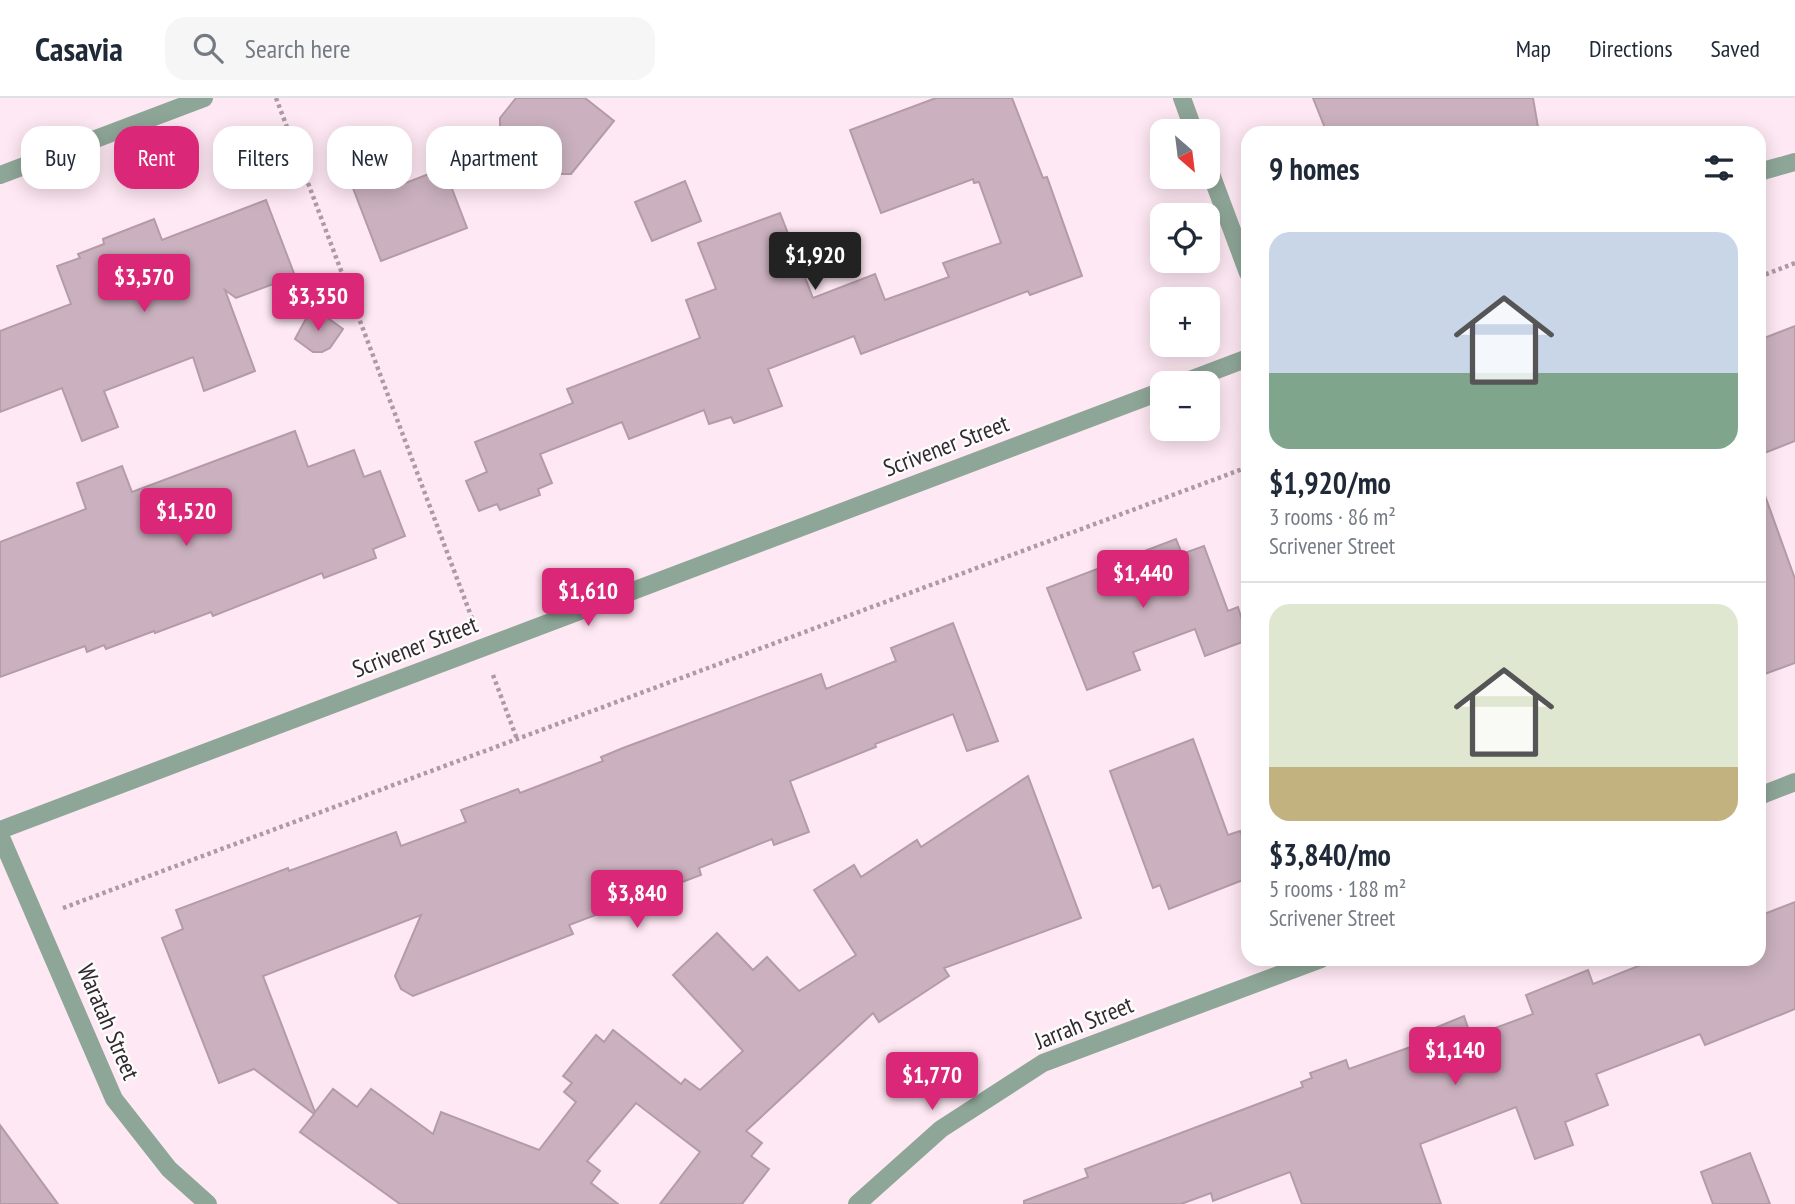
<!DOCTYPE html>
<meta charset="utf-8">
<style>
body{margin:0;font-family:"PT Sans Narrow",sans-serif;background:#f6f6f7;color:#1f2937;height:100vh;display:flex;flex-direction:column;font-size:26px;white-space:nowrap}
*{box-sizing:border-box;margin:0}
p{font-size:23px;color:#747a83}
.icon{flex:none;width:38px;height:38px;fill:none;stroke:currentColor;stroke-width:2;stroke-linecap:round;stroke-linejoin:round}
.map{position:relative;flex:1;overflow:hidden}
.sheet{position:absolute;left:1241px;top:28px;width:525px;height:840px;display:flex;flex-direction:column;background:#fff;border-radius:21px;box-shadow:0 4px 18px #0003}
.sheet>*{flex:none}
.hud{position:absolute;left:21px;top:28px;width:665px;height:63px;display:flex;gap:14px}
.needle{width:46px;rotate:152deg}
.tools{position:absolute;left:1150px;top:21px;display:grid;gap:14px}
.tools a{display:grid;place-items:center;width:70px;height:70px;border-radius:14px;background:#fff;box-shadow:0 4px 18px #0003;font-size:35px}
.price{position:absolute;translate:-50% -60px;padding:0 16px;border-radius:7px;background:#db2777;color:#fff;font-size:23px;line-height:46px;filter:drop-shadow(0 2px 4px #0008)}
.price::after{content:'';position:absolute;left:50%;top:42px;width:21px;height:16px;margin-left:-10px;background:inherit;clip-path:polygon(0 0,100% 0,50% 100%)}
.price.selected{background:#222;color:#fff}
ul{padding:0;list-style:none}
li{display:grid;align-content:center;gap:14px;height:371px;padding:0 28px}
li+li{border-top:2px solid #e0e1e3}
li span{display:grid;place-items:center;height:217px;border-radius:21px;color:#555}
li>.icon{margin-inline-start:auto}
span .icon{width:126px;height:126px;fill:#fffc;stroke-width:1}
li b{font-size:30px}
h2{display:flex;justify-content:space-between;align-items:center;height:84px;padding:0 28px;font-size:30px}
.chip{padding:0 24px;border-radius:21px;background:#fff;box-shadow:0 4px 18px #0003;font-size:24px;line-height:63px}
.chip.selected{background:#db2777;color:#fff}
header{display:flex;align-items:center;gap:42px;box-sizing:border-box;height:98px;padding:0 35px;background:#fff;border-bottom:2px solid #e0e1e3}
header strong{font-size:33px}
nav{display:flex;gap:38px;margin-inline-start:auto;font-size:24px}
.search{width:490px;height:63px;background:#f6f6f7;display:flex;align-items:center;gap:18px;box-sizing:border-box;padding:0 24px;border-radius:21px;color:#747a83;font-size:26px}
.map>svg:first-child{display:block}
.building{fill:#cbb1bf;stroke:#b49ba8;stroke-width:2}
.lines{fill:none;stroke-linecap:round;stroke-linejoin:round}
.path{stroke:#ac9ba3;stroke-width:4.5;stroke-dasharray:3.5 3.5;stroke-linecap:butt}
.minor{stroke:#8ea697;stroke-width:18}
.labels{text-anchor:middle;stroke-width:5;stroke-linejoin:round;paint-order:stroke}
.street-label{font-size:24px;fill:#32282d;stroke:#fcfcfc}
</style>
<header>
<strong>Casavia</strong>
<div class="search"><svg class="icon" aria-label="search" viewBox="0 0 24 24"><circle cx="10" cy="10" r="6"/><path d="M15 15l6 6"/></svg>Search here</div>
<nav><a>Map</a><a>Directions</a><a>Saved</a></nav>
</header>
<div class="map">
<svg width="1795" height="1106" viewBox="0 0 1795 1106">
<rect width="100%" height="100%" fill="#fee8f3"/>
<!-- building -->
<g class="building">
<path d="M 516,0 L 585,0 L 614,23 L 571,76 L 558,76 L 549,68 L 546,70 L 500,33 L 500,20 Z"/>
<path d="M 936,0 L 1012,0 L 1043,80 L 1047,79 L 1082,178 L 1030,197 L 1028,193 L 861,256 L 854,238 L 768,271 L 782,308 L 734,325 L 731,319 L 709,326 L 704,312 L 629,341 L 622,324 L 540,356 L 552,385 L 538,391 L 540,397 L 500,412 L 497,406 L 479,413 L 466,383 L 487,374 L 475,344 L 573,305 L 567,291 L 700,240 L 686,202 L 716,191 L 698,145 L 780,115 L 813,200 L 875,176 L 885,202 L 949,179 L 943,165 L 1001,145 L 979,84 L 974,85 L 973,81 L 881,115 L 850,32 Z"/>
<path d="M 1313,0 L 1533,0 L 1539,35 L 1327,35 Z"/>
<path d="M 444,70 L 467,130 L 381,163 L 353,90 L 393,75 L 398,88 Z"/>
<path d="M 685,83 L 701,123 L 652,143 L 635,104 Z"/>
<path d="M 266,102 L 295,178 L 236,200 L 225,192 L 255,273 L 204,293 L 193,259 L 104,293 L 118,329 L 82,343 L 62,290 L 0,314 L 0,233 L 71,206 L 57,168 L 80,160 L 78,156 L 104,146 L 103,141 L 154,121 L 162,142 Z"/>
<path d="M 309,215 L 325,218 L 343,231 L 330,250 L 322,254 L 313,254 L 295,241 Z"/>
<path d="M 1795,228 L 1795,343 L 1759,357 L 1759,242 Z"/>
<path d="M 295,333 L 308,369 L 354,352 L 364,379 L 380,373 L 405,438 L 373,451 L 376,460 L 324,480 L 322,475 L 213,518 L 211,514 L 155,535 L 154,533 L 106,551 L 104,547 L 87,554 L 85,548 L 0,579 L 0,444 L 86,411 L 77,385 L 122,368 L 132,394 Z"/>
<path d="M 1763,392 L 1795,481 L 1795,565 L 1759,578 L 1759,393 Z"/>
<path d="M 1176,441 L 1182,456 L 1204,448 L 1228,513 L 1238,509 L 1248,542 L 1205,558 L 1195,531 L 1133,554 L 1140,572 L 1087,592 L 1047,490 Z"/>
<path d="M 953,525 L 998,643 L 967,653 L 953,616 L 875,646 L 876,649 L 790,683 L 809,734 L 774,747 L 772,741 L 699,770 L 701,777 L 569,827 L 573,836 L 413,898 L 401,891 L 395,878 L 421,817 L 263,878 L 315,1014 L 333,991 L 357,1009 L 371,991 L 433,1036 L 441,1014 L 539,1052 L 576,1004 L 564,994 L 572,985 L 563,978 L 596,937 L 604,944 L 613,932 L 681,986 L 685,981 L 700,992 L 743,953 L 673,877 L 717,835 L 753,872 L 767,859 L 799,893 L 856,857 L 814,792 L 854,767 L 861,779 L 917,742 L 921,749 L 1028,678 L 1081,820 L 944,870 L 949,878 L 879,924 L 873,915 L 746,1033 L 762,1045 L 751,1058 L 769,1071 L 742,1106 L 660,1106 L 700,1054 L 636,1005 L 587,1063 L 600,1073 L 591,1085 L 618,1106 L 400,1106 L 300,1034 L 314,1016 L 254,971 L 219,985 L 162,840 L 183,831 L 176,812 L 288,770 L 289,773 L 396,734 L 401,748 L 466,724 L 461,712 L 518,691 L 520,695 L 603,663 L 601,659 L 623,650 L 821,576 L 826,591 L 896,563 L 891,550 Z"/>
<path d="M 1193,641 L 1228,737 L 1240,733 L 1248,754 L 1248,780 L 1169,811 L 1160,787 L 1153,790 L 1110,673 Z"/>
<path d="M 1795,804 L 1795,911 L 1705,947 L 1700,936 L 1596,976 L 1608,1007 L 1565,1024 L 1573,1047 L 1535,1061 L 1516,1009 L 1420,1046 L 1441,1106 L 1302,1106 L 1290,1074 L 1213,1103 L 1211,1095 L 1181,1106 L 1024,1106 L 1024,1103 L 1088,1079 L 1085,1071 L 1303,989 L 1301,984 L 1312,980 L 1310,975 L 1346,962 L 1349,971 L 1433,941 L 1430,932 L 1464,918 L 1471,939 L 1533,916 L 1526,897 L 1588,872 L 1593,886 L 1656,861 L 1759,861 L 1759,818 Z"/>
<path d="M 0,1027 L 58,1106 L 0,1106 Z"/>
<path d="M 1750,1055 L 1770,1106 L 1713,1106 L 1701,1074 Z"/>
</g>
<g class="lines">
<!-- path -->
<g class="path">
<path d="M 276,0 L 473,523"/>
<path d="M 1759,179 L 1795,165"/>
<path d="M 493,577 L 517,641"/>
<path d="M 63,810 L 1248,369"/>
</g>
<!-- minor -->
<g class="minor">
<path d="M 1182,0 L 1194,33"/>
<path d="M 1208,68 L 1248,175"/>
<path d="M 1759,74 L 1795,64"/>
<path d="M 0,77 L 204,0"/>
<path d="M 1182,285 L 1248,260"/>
<path d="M 1759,698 L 1795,684"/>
<path d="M 0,732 L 1162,293"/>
<path d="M 0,737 L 114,1001 L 169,1071 L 208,1106"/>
<path d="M 857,1106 L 941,1031 L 1043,965 L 1321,861"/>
</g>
</g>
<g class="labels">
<!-- street labels -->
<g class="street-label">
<text transform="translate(946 348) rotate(-21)" y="8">Scrivener Street</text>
<text transform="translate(415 549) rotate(-21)" y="8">Scrivener Street</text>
<text transform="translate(108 924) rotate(67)" y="8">Waratah Street</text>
<text transform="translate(1084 925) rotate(-22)" y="8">Jarrah Street</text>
</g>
</g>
</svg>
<div class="tools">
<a><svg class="needle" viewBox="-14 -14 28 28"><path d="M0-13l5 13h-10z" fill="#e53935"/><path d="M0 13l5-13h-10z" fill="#747a83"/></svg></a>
<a><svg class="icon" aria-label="locate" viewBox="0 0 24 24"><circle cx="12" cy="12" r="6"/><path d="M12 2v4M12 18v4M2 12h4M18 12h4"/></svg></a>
<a>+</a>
<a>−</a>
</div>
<b class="price selected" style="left:815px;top:194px">$1,920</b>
<b class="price" style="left:144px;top:216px">$3,570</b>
<b class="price" style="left:318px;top:235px">$3,350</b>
<b class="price" style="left:186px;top:450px">$1,520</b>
<b class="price" style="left:1143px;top:512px">$1,440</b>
<b class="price" style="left:588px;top:530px">$1,610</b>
<b class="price" style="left:637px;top:832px">$3,840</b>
<b class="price" style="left:1455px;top:989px">$1,140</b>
<b class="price" style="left:932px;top:1014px">$1,770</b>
<div class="hud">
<a class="chip">Buy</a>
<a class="chip selected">Rent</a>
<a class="chip">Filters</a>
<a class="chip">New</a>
<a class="chip">Apartment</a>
</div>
<section class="sheet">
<h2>9 homes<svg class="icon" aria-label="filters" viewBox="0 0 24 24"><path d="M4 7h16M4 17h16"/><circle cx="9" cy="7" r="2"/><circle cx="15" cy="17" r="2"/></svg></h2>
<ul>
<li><span style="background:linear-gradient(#c9d6e8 65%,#7fa58c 0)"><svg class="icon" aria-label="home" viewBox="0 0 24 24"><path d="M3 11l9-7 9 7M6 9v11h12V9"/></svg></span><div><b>$1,920/mo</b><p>3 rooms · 86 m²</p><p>Scrivener Street</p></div></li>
<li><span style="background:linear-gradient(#dfe7d0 75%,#c2b280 0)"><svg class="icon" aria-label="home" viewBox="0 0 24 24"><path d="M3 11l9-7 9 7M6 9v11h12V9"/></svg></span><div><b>$3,840/mo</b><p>5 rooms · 188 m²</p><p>Scrivener Street</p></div></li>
</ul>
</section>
</div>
